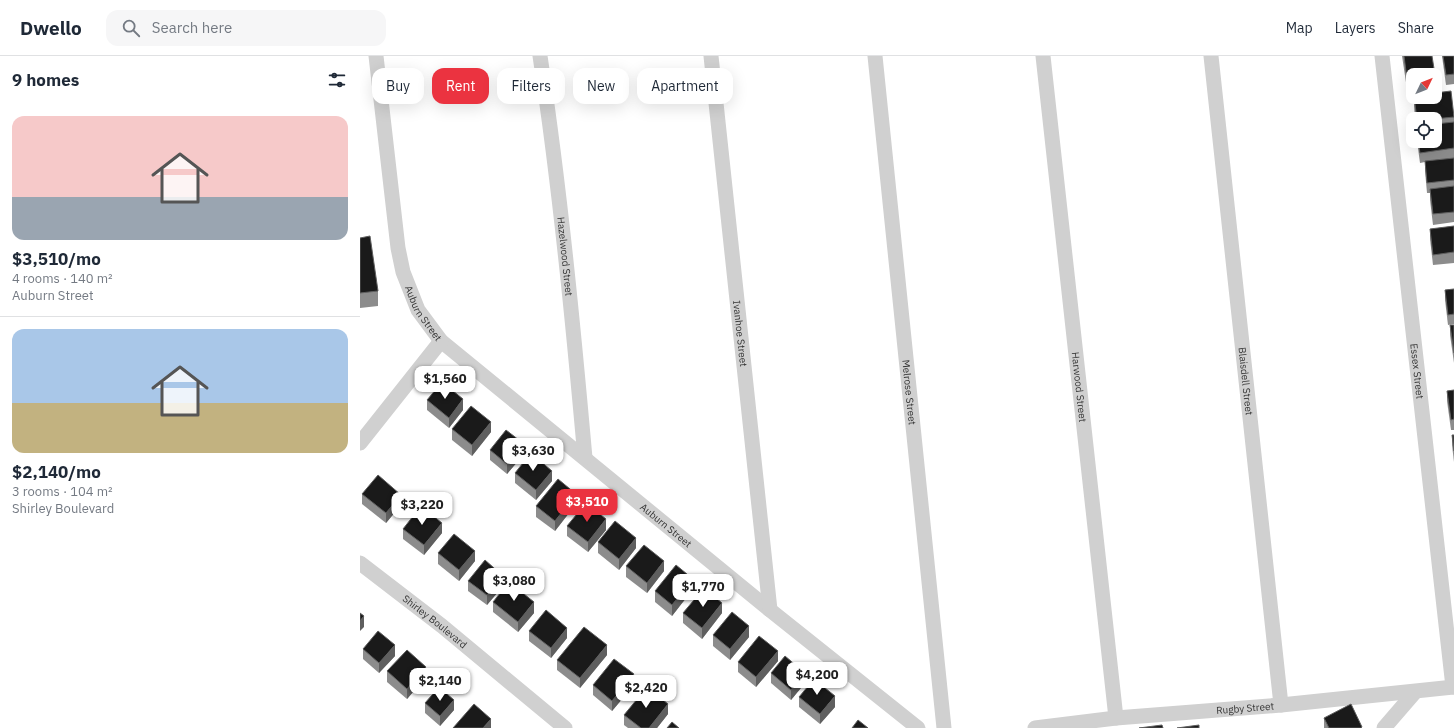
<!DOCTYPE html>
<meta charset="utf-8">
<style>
body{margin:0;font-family:"IBM Plex Sans",sans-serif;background:#f6f6f7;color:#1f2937;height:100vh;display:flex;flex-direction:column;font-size:15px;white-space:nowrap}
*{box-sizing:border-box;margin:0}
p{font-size:13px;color:#747a83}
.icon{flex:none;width:22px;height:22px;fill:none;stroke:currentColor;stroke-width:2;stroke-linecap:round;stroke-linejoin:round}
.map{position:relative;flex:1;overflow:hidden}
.sheet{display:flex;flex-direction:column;background:#fff;width:360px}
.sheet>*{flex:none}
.top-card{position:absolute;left:12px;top:12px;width:380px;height:36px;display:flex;gap:8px}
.needle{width:26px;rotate:47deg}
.fabs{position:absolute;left:1046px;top:12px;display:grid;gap:8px}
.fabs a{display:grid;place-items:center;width:36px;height:36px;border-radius:8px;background:#fff;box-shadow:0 4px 16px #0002;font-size:20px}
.price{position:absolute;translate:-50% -34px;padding:0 9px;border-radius:8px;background:#fff;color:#222;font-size:13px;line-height:26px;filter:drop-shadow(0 1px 2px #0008)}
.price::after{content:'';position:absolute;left:50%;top:24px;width:12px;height:9px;margin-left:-6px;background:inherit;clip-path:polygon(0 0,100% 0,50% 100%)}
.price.selected{background:#eb3340;color:#fff}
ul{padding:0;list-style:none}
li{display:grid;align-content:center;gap:8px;height:212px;padding:0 12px}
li+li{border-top:1px solid #e0e1e3}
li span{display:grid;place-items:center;height:124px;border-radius:12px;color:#555}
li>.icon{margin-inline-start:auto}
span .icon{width:72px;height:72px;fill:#fffc;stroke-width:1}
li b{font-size:17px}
h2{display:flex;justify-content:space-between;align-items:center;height:48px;padding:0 12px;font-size:17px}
.tag{padding:0 14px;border-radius:12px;background:#fff;box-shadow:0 4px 16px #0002;font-size:14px;line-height:36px}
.tag.selected{background:#eb3340;color:#fff}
header{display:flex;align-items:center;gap:24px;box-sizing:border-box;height:56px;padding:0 20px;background:#fff;border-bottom:1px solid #e0e1e3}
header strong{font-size:19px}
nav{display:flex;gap:22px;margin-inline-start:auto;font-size:14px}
.search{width:280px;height:36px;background:#f6f6f7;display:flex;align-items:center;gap:10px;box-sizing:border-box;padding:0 14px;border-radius:12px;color:#747a83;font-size:15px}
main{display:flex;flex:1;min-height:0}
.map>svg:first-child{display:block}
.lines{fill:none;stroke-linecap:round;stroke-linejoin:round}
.minor{stroke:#d0d0d0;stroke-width:15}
.wall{fill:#8c8c8c}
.shaded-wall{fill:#5f5f5f}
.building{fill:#1a1a1a;stroke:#5f5f5f}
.labels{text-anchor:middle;stroke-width:4;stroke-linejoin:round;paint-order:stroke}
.street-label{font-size:10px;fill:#333;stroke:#fff}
</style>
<header>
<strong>Dwello</strong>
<div class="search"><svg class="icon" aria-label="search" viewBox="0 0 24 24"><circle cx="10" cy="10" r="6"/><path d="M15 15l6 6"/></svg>Search here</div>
<nav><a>Map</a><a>Layers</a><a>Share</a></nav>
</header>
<main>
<section class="sheet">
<h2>9 homes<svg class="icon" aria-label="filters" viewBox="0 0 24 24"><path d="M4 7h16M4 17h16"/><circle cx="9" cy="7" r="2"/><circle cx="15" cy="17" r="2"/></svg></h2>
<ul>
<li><span style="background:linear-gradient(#f6c9c9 65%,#9aa5b1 0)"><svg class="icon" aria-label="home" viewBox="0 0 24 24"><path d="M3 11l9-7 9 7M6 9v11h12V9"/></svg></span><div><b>$3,510/mo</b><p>4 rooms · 140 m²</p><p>Auburn Street</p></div></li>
<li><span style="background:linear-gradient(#a9c7e8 60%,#c2b280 0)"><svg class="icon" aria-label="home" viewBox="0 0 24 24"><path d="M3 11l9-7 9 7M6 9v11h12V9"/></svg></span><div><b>$2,140/mo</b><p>3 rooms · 104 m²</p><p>Shirley Boulevard</p></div></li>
</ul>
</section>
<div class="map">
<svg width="1094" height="672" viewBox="0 0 1094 672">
<rect width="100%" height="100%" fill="#fff"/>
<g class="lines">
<!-- minor -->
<g class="minor">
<path id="s1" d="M 16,0 L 38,192 L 43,216 L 58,254 L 81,285 L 410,554 L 558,672"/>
<path id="s2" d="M 180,0 C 200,133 213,267 225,402"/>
<path id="s3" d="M 351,0 L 410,554"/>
<path id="s4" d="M 515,0 L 584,672"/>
<path id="s5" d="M 683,0 L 756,662"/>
<path id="s6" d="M 851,0 L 921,649"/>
<path id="s7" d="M 1022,0 L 1093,631"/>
<path d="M 0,387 L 81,285"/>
<path id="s8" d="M 0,507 L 82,570 L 205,672"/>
<path id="s9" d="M 675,672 L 756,662 L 921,649 L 1094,631"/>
<path d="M 1024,672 L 1055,636"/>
</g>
</g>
<!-- wall -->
<g class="wall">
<path d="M 1042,0 L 1072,0 L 1053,19 L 1053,32 L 1047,33 Z"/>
<path d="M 1082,0 L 1094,0 L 1094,28 L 1086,29 Z"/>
<path d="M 1054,41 L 1094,61 L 1094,166 L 1073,169 L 1070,144 L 1070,137 L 1067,137 L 1065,115 L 1065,106 L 1060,107 L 1057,85 L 1075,85 L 1075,63 L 1055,63 L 1054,50 Z"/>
<path d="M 1094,170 L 1094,207 L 1073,209 L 1070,183 L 1070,173 Z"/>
<path d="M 0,182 L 18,235 L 18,250 L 0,252 Z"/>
<path d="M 1094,233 L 1094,268 L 1088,269 L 1085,244 L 1085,234 Z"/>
<path d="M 1090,269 L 1094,269 L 1094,307 L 1090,279 Z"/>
<path d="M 1094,334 L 1094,374 L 1091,374 L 1087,345 L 1087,335 Z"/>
<path d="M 67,344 L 103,354 L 89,372 L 67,354 Z"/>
<path d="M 92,373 L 131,376 L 112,400 L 92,384 Z"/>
<path d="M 1092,379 L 1094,379 L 1094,406 L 1092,389 Z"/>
<path d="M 130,394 L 164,398 L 147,418 L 130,404 Z"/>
<path d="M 155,417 L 192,425 L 176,444 L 155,427 Z"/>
<path d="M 2,438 L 41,449 L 26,467 L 2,448 Z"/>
<path d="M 216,448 L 195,475 L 176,461 L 176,450 Z"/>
<path d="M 207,470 L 246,474 L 228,496 L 207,480 Z"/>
<path d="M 43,473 L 82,477 L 64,499 L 43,483 Z"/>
<path d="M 238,486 L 276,492 L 259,514 L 238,497 Z"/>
<path d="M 78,497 L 115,505 L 99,525 L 78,508 Z"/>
<path d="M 266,510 L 304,515 L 287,537 L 266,521 Z"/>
<path d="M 108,525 L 143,530 L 127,549 L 108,535 Z"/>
<path d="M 333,533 L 312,560 L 295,546 L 295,535 Z"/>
<path d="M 133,546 L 174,557 L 158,576 L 133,556 Z"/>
<path d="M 323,557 L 362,557 L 342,583 L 323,567 Z"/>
<path d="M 169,575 L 207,582 L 191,602 L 169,585 Z"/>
<path d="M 353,579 L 389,581 L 370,604 L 353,590 Z"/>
<path d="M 3,593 L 35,600 L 19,617 L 3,603 Z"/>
<path d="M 247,599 L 220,632 L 197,614 L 197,604 Z"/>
<path d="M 418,605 L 396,631 L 378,616 L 378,606 Z"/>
<path d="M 27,615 L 66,621 L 47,643 L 27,626 Z"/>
<path d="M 411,617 L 445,627 L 431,644 L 411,627 Z"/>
<path d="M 233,629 L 274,629 L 252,655 L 233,639 Z"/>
<path d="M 439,641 L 475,651 L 460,668 L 439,651 Z"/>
<path d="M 65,647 L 94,654 L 80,670 L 65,657 Z"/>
<path d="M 308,658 L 297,672 L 268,672 L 264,669 L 264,659 Z"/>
<path d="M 964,662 L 1002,672 L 964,672 Z"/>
</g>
<!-- shaded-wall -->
<g class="shaded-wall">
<path d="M 103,343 L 103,354 L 89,372 L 89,362 Z"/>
<path d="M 131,366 L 131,376 L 112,400 L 112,389 Z"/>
<path d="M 164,388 L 164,398 L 147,418 L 147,408 Z"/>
<path d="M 192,415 L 192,425 L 176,444 L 176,434 Z"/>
<path d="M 216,438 L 216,448 L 195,475 L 195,465 Z"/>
<path d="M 41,439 L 41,449 L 26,467 L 26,457 Z"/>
<path d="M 246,463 L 246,474 L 228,496 L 228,486 Z"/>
<path d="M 82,467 L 82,477 L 64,499 L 64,489 Z"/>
<path d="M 276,482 L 276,492 L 259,514 L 259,503 Z"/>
<path d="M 115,495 L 115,505 L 99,525 L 99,514 Z"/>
<path d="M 304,505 L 304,515 L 287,537 L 287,527 Z"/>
<path d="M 143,520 L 143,530 L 127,549 L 127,539 Z"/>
<path d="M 333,523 L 333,533 L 312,560 L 312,549 Z"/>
<path d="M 174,546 L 174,557 L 158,576 L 158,566 Z"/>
<path d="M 362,547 L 362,557 L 342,583 L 342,572 Z"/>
<path d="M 4,560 L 4,571 L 0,575 L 0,565 Z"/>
<path d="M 389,570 L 389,581 L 370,604 L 370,593 Z"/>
<path d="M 207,572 L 207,582 L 191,602 L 191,592 Z"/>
<path d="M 35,589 L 35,600 L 19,617 L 19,607 Z"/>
<path d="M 247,589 L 247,599 L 220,632 L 220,622 Z"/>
<path d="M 418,595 L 418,605 L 396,631 L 396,621 Z"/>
<path d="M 66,611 L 66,621 L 47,643 L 47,633 Z"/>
<path d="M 445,617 L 445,627 L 431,644 L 431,634 Z"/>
<path d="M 274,618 L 274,629 L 252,655 L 252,645 Z"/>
<path d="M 475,640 L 475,651 L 460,668 L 460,658 Z"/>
<path d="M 94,644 L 94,654 L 80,670 L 80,660 Z"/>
<path d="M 308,648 L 308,658 L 297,672 L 289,672 Z"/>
<path d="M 131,663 L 131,672 L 123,672 Z"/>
</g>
<!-- building -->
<g class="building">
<path d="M 1044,0 L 1072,0 L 1075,19 L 1053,19 L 1053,22 L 1047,23 Z"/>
<path d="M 1083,0 L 1094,0 L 1094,18 L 1086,19 Z"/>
<path d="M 1091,35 L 1094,61 L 1074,63 L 1057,63 L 1054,41 L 1075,41 L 1075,37 Z"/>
<path d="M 1094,66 L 1094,92 L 1060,97 L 1058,85 L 1075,85 L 1075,68 Z"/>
<path d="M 1094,102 L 1094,124 L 1067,127 L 1065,105 Z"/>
<path d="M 1094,130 L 1094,156 L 1073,158 L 1070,133 Z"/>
<path d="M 1094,170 L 1094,196 L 1073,199 L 1070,173 Z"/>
<path d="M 10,180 L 18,235 L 0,237 L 0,182 Z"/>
<path d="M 1094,233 L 1094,258 L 1088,259 L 1085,234 Z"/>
<path d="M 1090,269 L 1094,269 L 1094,297 Z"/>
<path d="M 82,326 L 103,343 L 89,362 L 67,344 Z"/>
<path d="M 1094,334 L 1094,363 L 1091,364 L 1087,335 Z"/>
<path d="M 111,350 L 131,366 L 112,389 L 92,373 Z"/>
<path d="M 146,374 L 164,388 L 147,408 L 130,394 Z"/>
<path d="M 1092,379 L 1094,379 L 1094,395 Z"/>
<path d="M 171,397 L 192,415 L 176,434 L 155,417 Z"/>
<path d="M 18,419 L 41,439 L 26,457 L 2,438 Z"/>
<path d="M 198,423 L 216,438 L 195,465 L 176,450 Z"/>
<path d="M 226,447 L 246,463 L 228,486 L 207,470 Z"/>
<path d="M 61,450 L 82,467 L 64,489 L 43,473 Z"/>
<path d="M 255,465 L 276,482 L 259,503 L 238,486 Z"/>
<path d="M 94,478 L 115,495 L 99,514 L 78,497 Z"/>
<path d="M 284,489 L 304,505 L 287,527 L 266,510 Z"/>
<path d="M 125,504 L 143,520 L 127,539 L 108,525 Z"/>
<path d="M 316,509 L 333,523 L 312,549 L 295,535 Z"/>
<path d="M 149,526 L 174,546 L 158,566 L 133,546 Z"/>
<path d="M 344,532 L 362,547 L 342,572 L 323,557 Z"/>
<path d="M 186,554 L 207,572 L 191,592 L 169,575 Z"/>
<path d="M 372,556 L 389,570 L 370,593 L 353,579 Z"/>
<path d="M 0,557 L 4,560 L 0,565 Z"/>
<path d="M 224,571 L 247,589 L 220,622 L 197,604 Z"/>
<path d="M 18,575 L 35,589 L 19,607 L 3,593 Z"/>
<path d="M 399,580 L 418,595 L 396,621 L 378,606 Z"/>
<path d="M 47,594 L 66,611 L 47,633 L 27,615 Z"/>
<path d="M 425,600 L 445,617 L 431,634 L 411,617 Z"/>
<path d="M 254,603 L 274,618 L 252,645 L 233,629 Z"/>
<path d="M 454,623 L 475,640 L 460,658 L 439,641 Z"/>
<path d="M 79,631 L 94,644 L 80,660 L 65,647 Z"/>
<path d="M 287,631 L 308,648 L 289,672 L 281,672 L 264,659 Z"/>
<path d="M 114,648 L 131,663 L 123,672 L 93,672 Z"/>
<path d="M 991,648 L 1002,671 L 1001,672 L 969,672 L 964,662 Z"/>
<path d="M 498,664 L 508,672 L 492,672 Z"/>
<path d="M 312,666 L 319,672 L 307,672 Z"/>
<path d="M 802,669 L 803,672 L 779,672 Z"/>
<path d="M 839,669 L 839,672 L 817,672 Z"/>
</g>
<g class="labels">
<!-- street labels -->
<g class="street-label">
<text dy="4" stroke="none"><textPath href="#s2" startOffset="202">Hazelwood Street</textPath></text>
<text dy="4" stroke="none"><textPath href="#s1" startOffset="264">Auburn Street</textPath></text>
<text dy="4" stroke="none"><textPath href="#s3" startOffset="279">Ivanhoe Street</textPath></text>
<text dy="4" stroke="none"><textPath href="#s7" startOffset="317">Essex Street</textPath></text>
<text dy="4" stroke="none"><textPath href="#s6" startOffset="327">Blaisdell Street</textPath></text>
<text dy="4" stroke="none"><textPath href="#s5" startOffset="333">Harwood Street</textPath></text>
<text dy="4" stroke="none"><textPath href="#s4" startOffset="338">Melrose Street</textPath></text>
<text dy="4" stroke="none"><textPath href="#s1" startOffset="588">Auburn Street</textPath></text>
<text dy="4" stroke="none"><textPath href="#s8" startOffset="95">Shirley Boulevard</textPath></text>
<text dy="4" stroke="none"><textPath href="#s9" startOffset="211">Rugby Street</textPath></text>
</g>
</g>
</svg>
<div class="fabs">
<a><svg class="needle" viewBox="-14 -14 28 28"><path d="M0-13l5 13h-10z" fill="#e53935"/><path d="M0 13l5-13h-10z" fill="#747a83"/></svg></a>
<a><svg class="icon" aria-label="locate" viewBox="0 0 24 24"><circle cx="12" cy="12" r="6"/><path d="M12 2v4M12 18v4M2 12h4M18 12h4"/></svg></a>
</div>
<b class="price" style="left:85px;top:344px">$1,560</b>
<b class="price" style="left:173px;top:416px">$3,630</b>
<b class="price selected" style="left:227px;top:467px">$3,510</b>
<b class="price" style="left:62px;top:470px">$3,220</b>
<b class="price" style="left:154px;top:546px">$3,080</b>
<b class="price" style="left:343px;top:552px">$1,770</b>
<b class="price" style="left:457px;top:640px">$4,200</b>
<b class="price" style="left:80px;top:646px">$2,140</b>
<b class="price" style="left:286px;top:653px">$2,420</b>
<div class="top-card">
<a class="tag">Buy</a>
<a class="tag selected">Rent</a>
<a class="tag">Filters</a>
<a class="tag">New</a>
<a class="tag">Apartment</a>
</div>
</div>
</main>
